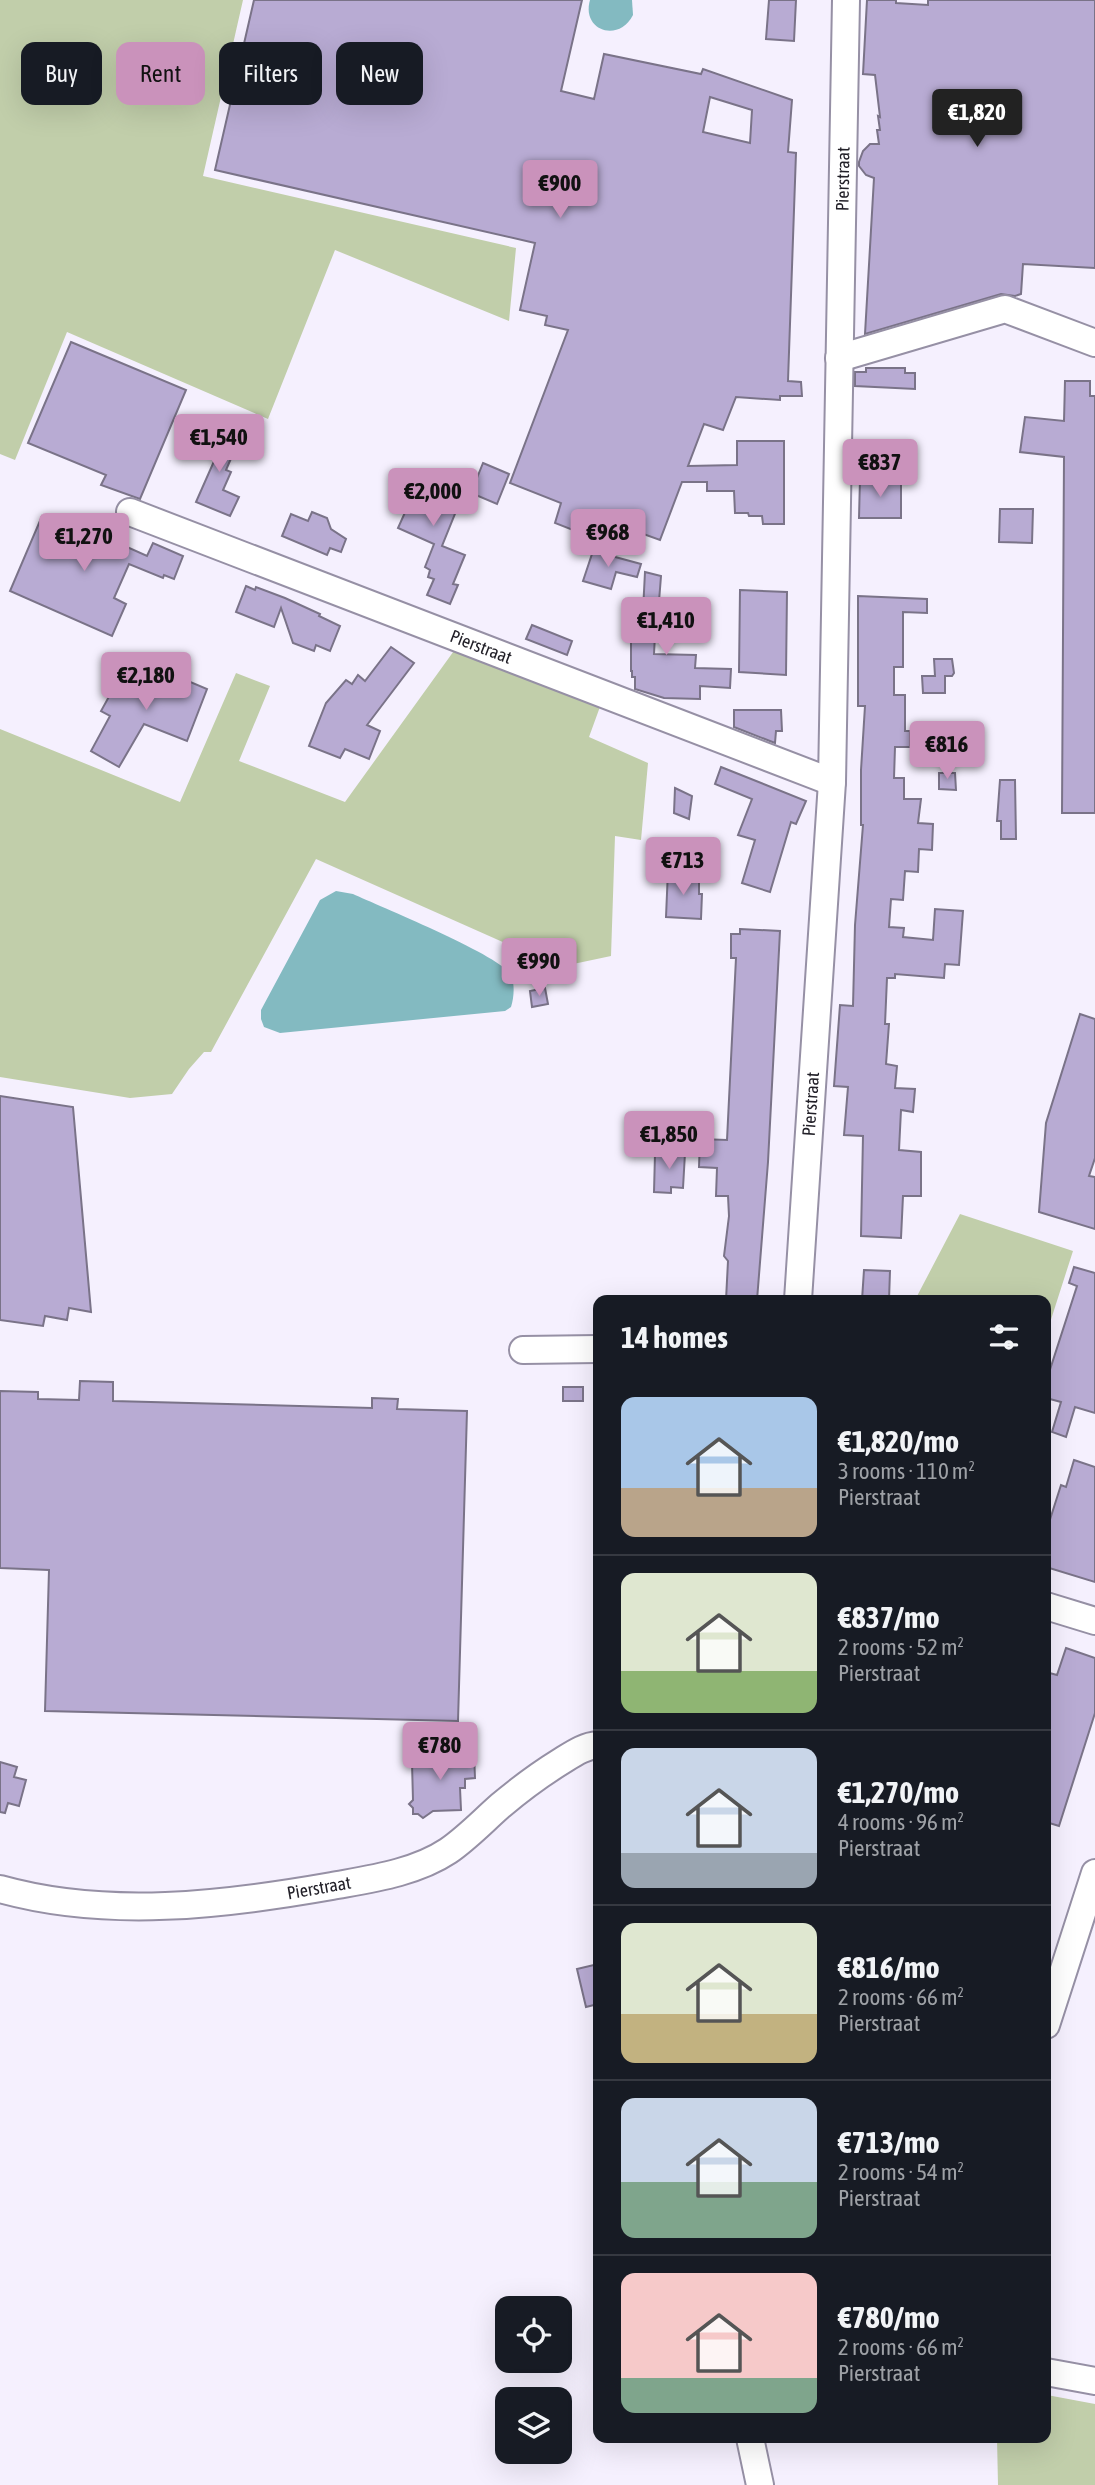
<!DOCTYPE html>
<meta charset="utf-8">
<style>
body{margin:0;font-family:"Asap Condensed",sans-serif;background:#242831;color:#f1f3f6;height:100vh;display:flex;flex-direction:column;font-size:26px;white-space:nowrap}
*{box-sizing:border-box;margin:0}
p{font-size:23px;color:#9ea1a6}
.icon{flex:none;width:38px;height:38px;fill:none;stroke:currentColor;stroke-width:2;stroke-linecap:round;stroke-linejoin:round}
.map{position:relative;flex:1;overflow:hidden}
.drawer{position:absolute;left:593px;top:1295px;width:458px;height:1148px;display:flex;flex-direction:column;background:#171b24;border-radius:14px;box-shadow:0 7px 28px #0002}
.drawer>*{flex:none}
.banner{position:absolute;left:21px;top:42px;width:467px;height:63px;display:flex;gap:14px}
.fabs{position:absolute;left:495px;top:2296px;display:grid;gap:14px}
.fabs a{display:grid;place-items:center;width:77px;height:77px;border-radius:14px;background:#171b24;box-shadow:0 7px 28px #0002;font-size:35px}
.price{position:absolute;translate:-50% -60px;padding:0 16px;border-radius:7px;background:#ca92bb;color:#111;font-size:23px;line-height:46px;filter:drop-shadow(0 2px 4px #0008)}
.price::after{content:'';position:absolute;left:50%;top:42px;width:21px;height:16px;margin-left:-10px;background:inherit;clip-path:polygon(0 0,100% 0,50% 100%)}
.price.current{background:#222;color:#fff}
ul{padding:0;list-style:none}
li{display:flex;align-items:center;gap:21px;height:175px;padding:0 28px}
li+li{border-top:2px solid #363941}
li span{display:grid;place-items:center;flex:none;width:196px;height:140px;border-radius:14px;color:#555}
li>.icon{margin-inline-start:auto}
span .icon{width:84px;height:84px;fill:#fffc;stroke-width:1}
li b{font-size:30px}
h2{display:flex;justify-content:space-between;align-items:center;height:84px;padding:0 28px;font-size:30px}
.pill{padding:0 24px;border-radius:14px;background:#171b24;box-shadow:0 7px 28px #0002;font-size:24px;line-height:63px}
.pill.current{background:#ca92bb;color:#111}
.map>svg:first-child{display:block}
.green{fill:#c1ceaa}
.water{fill:#83bac1}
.building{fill:#b8abd3;stroke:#7a7388;stroke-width:2;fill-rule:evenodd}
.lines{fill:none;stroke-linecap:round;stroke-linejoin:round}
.minor-casing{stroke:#9690a5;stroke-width:30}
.path{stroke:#b3afbb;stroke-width:3.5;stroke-dasharray:5 5;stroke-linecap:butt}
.minor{stroke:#fff;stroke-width:26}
.labels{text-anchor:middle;stroke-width:7;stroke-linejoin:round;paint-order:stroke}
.street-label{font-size:18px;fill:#222028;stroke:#fff}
</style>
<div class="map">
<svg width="1095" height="2485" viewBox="0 0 1095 2485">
<rect width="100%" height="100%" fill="#f5f0fe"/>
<!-- green -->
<g class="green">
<path d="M 0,0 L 243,0 L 203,176 L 516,248 L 509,321 L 335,250 L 268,419 L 67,332 L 15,460 L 0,454 Z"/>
<path d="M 456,648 L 601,704 L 589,737 L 648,763 L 641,840 L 615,836 L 611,956 L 559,967 L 316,859 L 211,1052 L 204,1052 L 189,1069 L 172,1094 L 130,1098 L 0,1077 L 0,729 L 180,802 L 236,673 L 270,686 L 239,761 L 345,802 Z"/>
<path d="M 960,1214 L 1073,1251 L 1047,1332 L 1046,1300 L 915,1300 Z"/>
<path d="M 1047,2395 L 1095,2404 L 1095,2485 L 998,2485 L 997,2438 L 1046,2438 Z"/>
</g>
<!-- water -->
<g class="water">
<path d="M 590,0 L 632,0 L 633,15 C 619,43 581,31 590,0 Z"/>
<path d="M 336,891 L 353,894 C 379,906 502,956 511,975 C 515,984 514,998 511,1007 L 505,1011 L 280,1033 L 264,1027 L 261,1019 L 261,1010 L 320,900 Z"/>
</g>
<!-- building -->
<g class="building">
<path d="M 254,0 L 582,0 L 561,91 L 594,99 L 604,54 L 701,74 L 703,69 L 792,100 L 788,152 L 796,153 L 788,381 L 801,382 L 802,396 L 780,396 L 780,400 L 736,397 L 723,430 L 704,424 L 688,466 L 737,465 L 737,441 L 784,441 L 784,524 L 763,524 L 762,516 L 749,516 L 748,513 L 735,513 L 734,491 L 707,491 L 707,482 L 682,482 L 660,540 L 613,523 L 606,543 L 555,523 L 561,503 L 510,483 L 568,330 L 545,325 L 547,316 L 520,310 L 535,243 L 215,170 ZM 710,97 L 752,110 L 750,143 L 703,132 Z"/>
<path d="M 769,0 L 796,0 L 794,41 L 766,39 Z"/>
<path d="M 867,0 L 896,0 L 896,3 L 928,5 L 928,0 L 1095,0 L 1095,268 L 1023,264 L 1021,294 L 1015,296 L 1001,294 L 865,334 L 874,178 L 866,175 L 859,166 L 859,162 L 863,151 L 870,144 L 879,144 L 877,130 L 880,130 L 878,116 L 880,117 L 875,75 L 863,74 Z"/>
<path d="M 71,342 L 186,390 L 140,499 L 101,485 L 106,475 L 28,443 Z"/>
<path d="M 866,368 L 905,368 L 905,373 L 915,373 L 915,389 L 855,386 L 855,372 L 866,372 Z"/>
<path d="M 1065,381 L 1090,381 L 1090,396 L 1095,396 L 1095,813 L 1062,813 L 1064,457 L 1020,452 L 1025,417 L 1064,421 Z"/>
<path d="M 209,427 L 239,440 L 226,470 L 231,472 L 223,490 L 239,497 L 230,516 L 196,502 L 219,450 L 202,442 Z"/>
<path d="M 483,463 L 509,474 L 497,504 L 471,493 Z"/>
<path d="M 407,475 L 432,483 L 434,478 L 465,489 L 442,546 L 465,555 L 453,584 L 458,585 L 450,604 L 427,595 L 434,579 L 428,577 L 430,570 L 425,567 L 434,544 L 398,528 L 407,508 L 393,503 L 403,479 L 405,480 Z"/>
<path d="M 860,479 L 901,480 L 901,518 L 859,518 Z"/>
<path d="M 1000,509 L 1033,509 L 1032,543 L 999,542 Z"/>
<path d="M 312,512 L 327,518 L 331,529 L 346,539 L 341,552 L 330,548 L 327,555 L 282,536 L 291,514 L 308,521 Z"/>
<path d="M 42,516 L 99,541 L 104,530 L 121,537 L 118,543 L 147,556 L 153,543 L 183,556 L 174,579 L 164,575 L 163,578 L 129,564 L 114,598 L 126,604 L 112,636 L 10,591 Z"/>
<path d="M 593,551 L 641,564 L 637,577 L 616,572 L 611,589 L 583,581 Z"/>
<path d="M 645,572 L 661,576 L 658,614 L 652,614 L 656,616 L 654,654 L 696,655 L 695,668 L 731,669 L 730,688 L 700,686 L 700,699 L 664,698 L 635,689 L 635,677 L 632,677 L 632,671 L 631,671 L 631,640 L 634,608 L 643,611 Z"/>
<path d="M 246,586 L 255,590 L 256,587 L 285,598 L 320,614 L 319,616 L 340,626 L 330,651 L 316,645 L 314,651 L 293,643 L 281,608 L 274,627 L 236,612 Z"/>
<path d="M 740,590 L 787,592 L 786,675 L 739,672 Z"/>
<path d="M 858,596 L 927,599 L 927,613 L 903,612 L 903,667 L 894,667 L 894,695 L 905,695 L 905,731 L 910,731 L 910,747 L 895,747 L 894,778 L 904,778 L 904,799 L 921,799 L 918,823 L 933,824 L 932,850 L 919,849 L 918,872 L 905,871 L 903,900 L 891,899 L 889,927 L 904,928 L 903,937 L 933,940 L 935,909 L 963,911 L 959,965 L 945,964 L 944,978 L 895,974 L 895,978 L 887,978 L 885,1024 L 889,1024 L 886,1064 L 897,1066 L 895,1088 L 915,1089 L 913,1112 L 901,1110 L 899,1150 L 921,1152 L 921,1196 L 903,1196 L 901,1238 L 861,1236 L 863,1136 L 844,1135 L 848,1087 L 834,1086 L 840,1005 L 853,1006 L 855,925 L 863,825 L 861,825 L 861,770 L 865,706 L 858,706 Z"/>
<path d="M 532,625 L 572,641 L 567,655 L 526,639 Z"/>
<path d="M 391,647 L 414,663 L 367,725 L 380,731 L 369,759 L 345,749 L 340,758 L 309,746 L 326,703 L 346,680 L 352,684 L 358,675 L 365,681 Z"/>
<path d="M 934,659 L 952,659 L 954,673 L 952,676 L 945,676 L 945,693 L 923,693 L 922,676 L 935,676 Z"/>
<path d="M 127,664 L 175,690 L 181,678 L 207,689 L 187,741 L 144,724 L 119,767 L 91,751 L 110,716 L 101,711 Z"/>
<path d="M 734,710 L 781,710 L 782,731 L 776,731 L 775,743 L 734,727 Z"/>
<path d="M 721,767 L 806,801 L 796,824 L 791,822 L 770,892 L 742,883 L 755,840 L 738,835 L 752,799 L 715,784 Z"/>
<path d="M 939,773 L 955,773 L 956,790 L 939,789 Z"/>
<path d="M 1000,780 L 1015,780 L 1016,839 L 1001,839 L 1001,821 L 997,821 Z"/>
<path d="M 675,788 L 692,796 L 689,819 L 674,813 Z"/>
<path d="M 668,870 L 687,871 L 686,880 L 699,881 L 699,894 L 702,894 L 701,919 L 666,917 Z"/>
<path d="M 740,929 L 780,931 L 768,1162 L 757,1300 L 726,1300 L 728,1261 L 724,1256 L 729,1216 L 728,1196 L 716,1196 L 717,1168 L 699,1167 L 700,1139 L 727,1140 L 736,958 L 731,958 L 731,934 L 740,934 Z"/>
<path d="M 545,988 L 548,1004 L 532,1007 L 530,991 Z"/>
<path d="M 1080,1014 L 1095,1019 L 1095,1158 L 1089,1176 L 1095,1177 L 1095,1229 L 1039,1212 L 1046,1123 Z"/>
<path d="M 0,1096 L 73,1107 L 91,1312 L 69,1308 L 67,1320 L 45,1316 L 43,1326 L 0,1320 Z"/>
<path d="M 664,1152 L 685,1153 L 683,1188 L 671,1187 L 671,1193 L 654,1192 L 655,1154 Z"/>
<path d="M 1074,1267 L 1095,1273 L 1095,1413 L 1075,1407 L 1066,1437 L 1052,1432 L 1061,1402 L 1046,1398 L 1046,1382 L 1077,1286 L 1069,1283 Z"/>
<path d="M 864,1270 L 890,1271 L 889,1300 L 862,1300 Z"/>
<path d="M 80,1381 L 113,1382 L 113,1401 L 372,1408 L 372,1398 L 398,1399 L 397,1409 L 467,1411 L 458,1721 L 45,1711 L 49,1570 L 0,1568 L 0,1391 L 38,1392 L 38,1399 L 79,1400 Z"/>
<rect x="563" y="1387" width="20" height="14"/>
<path d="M 1074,1460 L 1095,1467 L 1095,1582 L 1046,1567 L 1046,1532 L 1061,1485 L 1066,1487 Z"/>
<path d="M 1066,1648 L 1095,1658 L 1095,1713 L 1059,1826 L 1046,1822 L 1046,1672 L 1057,1675 Z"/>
<path d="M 474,1753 L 475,1778 L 465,1779 L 465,1788 L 460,1788 L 461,1810 L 433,1811 L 423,1818 L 418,1814 L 413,1814 L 413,1808 L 409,1804 L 413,1800 L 412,1763 L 417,1758 Z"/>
<path d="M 0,1762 L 17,1767 L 14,1777 L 26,1780 L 19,1806 L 8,1803 L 5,1813 L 0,1812 Z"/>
<path d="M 598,1964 L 598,2004 L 586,2007 L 577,1969 Z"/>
</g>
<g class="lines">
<defs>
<g id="minor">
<path d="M 839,358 L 1005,309 L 1095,343"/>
<path d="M 130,512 L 832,782"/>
<path d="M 798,1300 L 832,782 L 846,0"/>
<path d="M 523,1350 L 598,1349"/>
<path d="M 1046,1606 L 1095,1621"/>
<path d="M 0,1889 C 107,1919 224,1905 332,1886 C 370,1879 415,1873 448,1851 C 467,1838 483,1821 500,1806 C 519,1790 539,1775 560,1762 C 573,1754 584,1746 598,1745"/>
<path d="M 1046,2025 L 1095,1873"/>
<path d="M 1046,2372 L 1095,2381"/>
<path d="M 750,2438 L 760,2485"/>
</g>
</defs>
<!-- minor casing -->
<use href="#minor" class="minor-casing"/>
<!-- path -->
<path class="path" d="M 597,1768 L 598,1790"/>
<!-- minor -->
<use href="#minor" class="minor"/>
</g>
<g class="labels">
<!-- street labels -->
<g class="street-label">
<text transform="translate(843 179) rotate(-89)" y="6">Pierstraat</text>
<text transform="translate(481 647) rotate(21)" y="6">Pierstraat</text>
<text transform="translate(811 1104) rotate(-86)" y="6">Pierstraat</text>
<text transform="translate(319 1888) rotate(-10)" y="6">Pierstraat</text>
</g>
</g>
</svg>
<div class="fabs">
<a><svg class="icon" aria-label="locate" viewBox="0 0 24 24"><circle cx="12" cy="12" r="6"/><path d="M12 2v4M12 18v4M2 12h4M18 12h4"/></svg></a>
<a><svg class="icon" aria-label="layers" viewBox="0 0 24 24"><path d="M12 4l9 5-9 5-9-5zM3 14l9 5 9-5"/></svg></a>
</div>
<b class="price current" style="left:977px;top:149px">€1,820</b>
<b class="price" style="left:560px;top:220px">€900</b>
<b class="price" style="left:219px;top:474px">€1,540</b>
<b class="price" style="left:880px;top:499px">€837</b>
<b class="price" style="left:433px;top:528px">€2,000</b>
<b class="price" style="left:608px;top:569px">€968</b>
<b class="price" style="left:84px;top:573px">€1,270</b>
<b class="price" style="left:666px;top:657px">€1,410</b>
<b class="price" style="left:146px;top:712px">€2,180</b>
<b class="price" style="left:947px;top:781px">€816</b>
<b class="price" style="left:683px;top:897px">€713</b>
<b class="price" style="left:539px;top:998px">€990</b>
<b class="price" style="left:669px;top:1171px">€1,850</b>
<b class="price" style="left:440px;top:1782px">€780</b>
<div class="banner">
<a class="pill">Buy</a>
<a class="pill current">Rent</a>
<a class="pill">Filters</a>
<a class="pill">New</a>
</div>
<section class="drawer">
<h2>14 homes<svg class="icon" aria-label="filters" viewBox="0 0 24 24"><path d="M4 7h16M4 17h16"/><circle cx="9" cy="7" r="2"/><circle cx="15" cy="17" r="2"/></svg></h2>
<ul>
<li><span style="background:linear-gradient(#a9c7e8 65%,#b9a48a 0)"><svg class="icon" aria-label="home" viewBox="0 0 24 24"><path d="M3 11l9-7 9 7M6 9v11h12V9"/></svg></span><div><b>€1,820/mo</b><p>3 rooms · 110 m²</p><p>Pierstraat</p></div></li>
<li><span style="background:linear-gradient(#dfe7d0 70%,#8fb573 0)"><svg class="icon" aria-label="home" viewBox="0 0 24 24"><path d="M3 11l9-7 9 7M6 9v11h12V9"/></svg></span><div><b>€837/mo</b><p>2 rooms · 52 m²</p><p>Pierstraat</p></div></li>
<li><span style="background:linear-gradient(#c9d6e8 75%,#9aa5b1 0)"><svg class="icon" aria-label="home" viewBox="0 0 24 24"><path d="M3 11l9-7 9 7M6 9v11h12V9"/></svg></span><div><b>€1,270/mo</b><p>4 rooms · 96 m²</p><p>Pierstraat</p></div></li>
<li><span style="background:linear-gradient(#dfe7d0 65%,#c2b280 0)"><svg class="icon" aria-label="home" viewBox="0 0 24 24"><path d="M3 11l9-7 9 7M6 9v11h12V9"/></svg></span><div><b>€816/mo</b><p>2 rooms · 66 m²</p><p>Pierstraat</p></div></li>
<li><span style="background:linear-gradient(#c9d6e8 60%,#7fa58c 0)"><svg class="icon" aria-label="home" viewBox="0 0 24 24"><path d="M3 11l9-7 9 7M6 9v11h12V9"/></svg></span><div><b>€713/mo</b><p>2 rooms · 54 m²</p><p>Pierstraat</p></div></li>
<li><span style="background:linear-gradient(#f6c9c9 75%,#7fa58c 0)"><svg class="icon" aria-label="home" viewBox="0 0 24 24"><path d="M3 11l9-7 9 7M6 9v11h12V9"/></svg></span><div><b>€780/mo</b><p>2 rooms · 66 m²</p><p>Pierstraat</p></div></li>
</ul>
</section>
</div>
